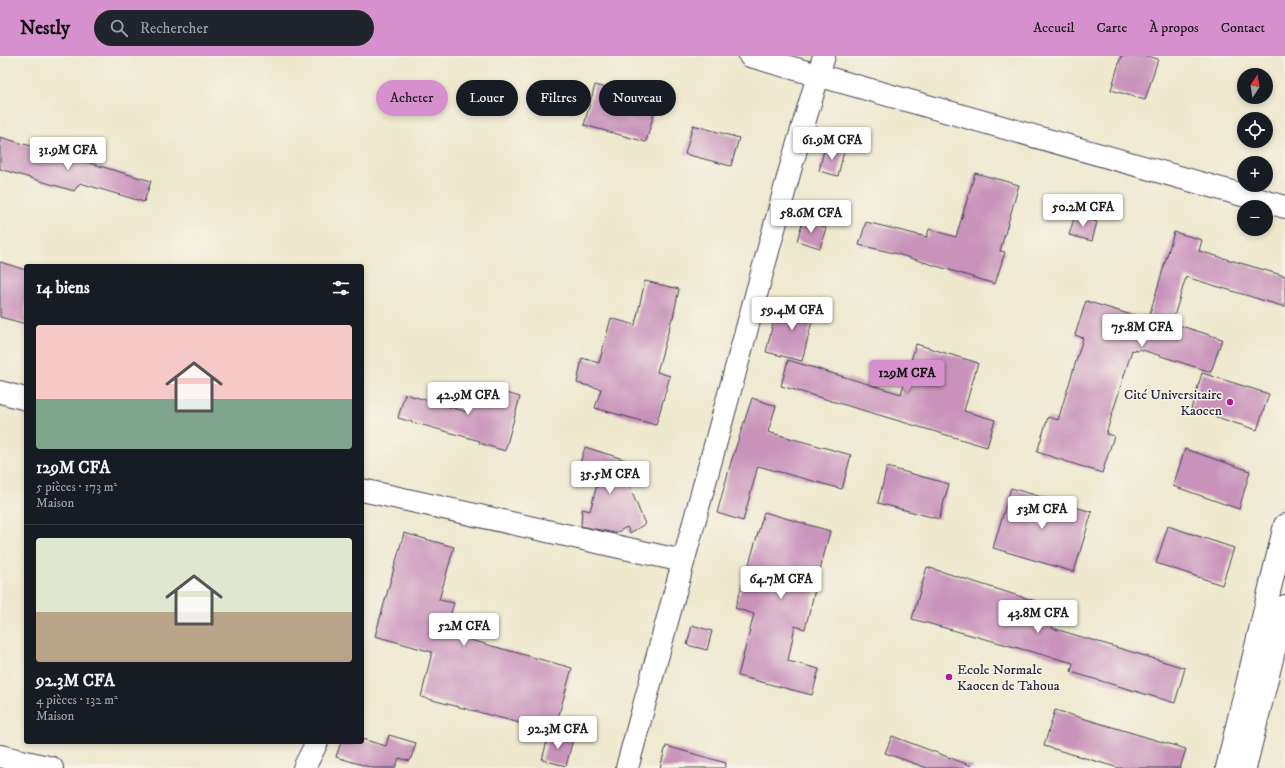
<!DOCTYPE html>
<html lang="fr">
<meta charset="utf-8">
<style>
body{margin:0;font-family:"IM FELL DW Pica",serif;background:#20242c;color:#f1f3f6;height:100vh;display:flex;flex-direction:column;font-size:15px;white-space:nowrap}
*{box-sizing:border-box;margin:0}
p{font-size:13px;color:#9ea1a6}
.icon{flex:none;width:22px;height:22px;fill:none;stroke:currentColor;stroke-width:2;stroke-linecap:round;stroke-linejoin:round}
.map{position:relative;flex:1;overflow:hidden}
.side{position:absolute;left:24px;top:208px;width:340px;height:480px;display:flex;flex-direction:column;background:#171b24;border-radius:4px;box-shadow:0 2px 6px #0003}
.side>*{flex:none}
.guide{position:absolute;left:376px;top:24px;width:380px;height:36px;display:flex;gap:8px}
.needle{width:26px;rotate:12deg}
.buttons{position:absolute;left:1237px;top:12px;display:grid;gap:8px}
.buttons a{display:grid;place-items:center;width:36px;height:36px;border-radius:50%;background:#171b24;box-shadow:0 2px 6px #0003;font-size:20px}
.price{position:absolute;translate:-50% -34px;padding:0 9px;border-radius:4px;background:#fff;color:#222;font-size:13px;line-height:26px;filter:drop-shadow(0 1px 2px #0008)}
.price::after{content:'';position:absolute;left:50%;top:24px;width:12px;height:9px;margin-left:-6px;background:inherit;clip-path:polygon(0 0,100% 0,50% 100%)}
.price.selected{background:#d690ce;color:#111}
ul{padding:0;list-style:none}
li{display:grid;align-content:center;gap:8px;height:212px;padding:0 12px}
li+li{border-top:1px solid #363941}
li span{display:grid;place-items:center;height:124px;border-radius:4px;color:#555}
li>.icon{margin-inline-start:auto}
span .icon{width:72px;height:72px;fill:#fffc;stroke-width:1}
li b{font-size:17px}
h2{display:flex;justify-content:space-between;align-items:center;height:48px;padding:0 12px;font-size:17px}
.tag{padding:0 14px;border-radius:18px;background:#171b24;box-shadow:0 2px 6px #0003;font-size:14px;line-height:36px}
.tag.selected{background:#d690ce;color:#111}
header{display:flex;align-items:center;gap:24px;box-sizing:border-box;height:56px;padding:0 20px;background:#d690ce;color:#111}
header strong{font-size:19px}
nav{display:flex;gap:22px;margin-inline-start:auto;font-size:14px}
.search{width:280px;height:36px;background:#20242c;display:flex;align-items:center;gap:10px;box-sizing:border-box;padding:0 14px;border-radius:22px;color:#9ea1a6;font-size:15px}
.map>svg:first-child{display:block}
.building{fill:#c892ba}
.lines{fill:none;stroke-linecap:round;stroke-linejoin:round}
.minor-casing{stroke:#414051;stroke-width:24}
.minor{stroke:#fff;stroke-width:22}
.poi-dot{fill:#b5179e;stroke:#f7f3e8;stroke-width:1.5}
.labels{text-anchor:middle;stroke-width:3;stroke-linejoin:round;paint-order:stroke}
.poi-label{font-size:14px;fill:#22223b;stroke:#f7f3e8;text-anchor:end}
</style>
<header>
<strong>Nestly</strong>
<div class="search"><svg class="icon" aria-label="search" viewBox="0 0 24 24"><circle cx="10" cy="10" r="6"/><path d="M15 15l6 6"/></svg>Rechercher</div>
<nav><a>Accueil</a><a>Carte</a><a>À propos</a><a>Contact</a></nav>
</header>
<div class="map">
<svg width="1285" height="712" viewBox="0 0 1285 712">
<rect width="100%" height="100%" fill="#f7f3e8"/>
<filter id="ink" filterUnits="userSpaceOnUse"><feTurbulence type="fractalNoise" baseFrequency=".025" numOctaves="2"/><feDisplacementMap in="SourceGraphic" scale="8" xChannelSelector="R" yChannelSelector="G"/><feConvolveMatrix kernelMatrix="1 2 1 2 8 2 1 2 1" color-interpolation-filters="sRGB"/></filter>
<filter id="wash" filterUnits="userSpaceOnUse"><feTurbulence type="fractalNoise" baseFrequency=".012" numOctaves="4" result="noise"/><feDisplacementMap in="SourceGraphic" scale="16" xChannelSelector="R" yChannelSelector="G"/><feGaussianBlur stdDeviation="0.9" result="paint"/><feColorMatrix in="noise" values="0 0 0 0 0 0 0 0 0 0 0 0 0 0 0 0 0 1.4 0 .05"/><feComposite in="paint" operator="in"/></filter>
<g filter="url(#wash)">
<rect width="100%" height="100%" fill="#eee8ce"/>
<g id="blocks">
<!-- building -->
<g class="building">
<path d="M 1121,0 L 1148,0 L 1158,3 L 1145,44 L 1111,34 Z"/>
<path d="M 595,29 L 657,46 L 646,86 L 584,69 Z"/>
<path d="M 693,69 L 739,82 L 731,110 L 685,98 Z"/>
<path d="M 0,81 L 151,125 L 144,146 L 80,127 L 74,135 L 0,113 Z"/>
<path d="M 825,90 L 844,95 L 838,120 L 819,115 Z"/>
<path d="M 975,117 L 1019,129 L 1000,195 L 1005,196 L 995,228 L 894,197 L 859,189 L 866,166 L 927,181 L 929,173 L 956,181 Z"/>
<path d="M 1075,159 L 1097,166 L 1092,185 L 1069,179 Z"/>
<path d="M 803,164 L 826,172 L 820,192 L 797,185 Z"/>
<path d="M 1174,176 L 1202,184 L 1199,195 L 1285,220 L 1285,251 L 1186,221 L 1172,267 L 1222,283 L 1211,316 L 1139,293 L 1138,295 L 1132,294 L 1106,378 L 1114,380 L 1102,417 L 1037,396 L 1048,361 L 1058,364 L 1083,282 L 1075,279 L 1086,245 L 1148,264 Z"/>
<path d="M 0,206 L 26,214 L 26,268 L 0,261 Z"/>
<path d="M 645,225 L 679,233 L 673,262 L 672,262 L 657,316 L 670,320 L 656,369 L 595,352 L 601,333 L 577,327 L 582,302 L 599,307 L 611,262 L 635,269 Z"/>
<path d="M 791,243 L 816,250 L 802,305 L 766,296 L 775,259 L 785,262 Z"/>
<path d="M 916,288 L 978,307 L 964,355 L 995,364 L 987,391 L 781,330 L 788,304 L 901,338 Z"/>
<path d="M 1202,317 L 1269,338 L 1257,374 L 1191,353 Z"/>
<path d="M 475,328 L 520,341 L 505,395 L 479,387 L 480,385 L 398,362 L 405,338 L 467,356 Z"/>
<path d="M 752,342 L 776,350 L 768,376 L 851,399 L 842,433 L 758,410 L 743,465 L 717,457 L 731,406 Z"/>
<path d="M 585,391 L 626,404 L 623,415 L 645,468 L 630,477 L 627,471 L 615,477 L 581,470 L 582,453 L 590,455 L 599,421 L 578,414 Z"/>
<path d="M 1185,393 L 1250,415 L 1239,453 L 1173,430 Z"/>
<path d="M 887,411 L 949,428 L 939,463 L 878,447 Z"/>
<path d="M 1011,432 L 1092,456 L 1074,516 L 993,492 Z"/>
<path d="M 764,456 L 830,475 L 805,573 L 795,570 L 788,605 L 819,613 L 812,639 L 738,620 L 754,558 L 735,552 L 746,515 L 747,515 Z"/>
<path d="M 1168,470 L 1234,492 L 1222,529 L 1156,507 Z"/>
<path d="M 404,477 L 454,491 L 439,544 L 454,547 L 445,577 L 572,612 L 554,676 L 421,641 L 432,596 L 375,580 Z"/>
<path d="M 927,511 L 1057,552 L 1052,572 L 1185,612 L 1175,647 L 1071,616 L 1073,607 L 912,563 Z"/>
<path d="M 692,569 L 712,575 L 707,594 L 687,589 Z"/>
<path d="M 1055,654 L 1186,693 L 1180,712 L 1119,712 L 1044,690 Z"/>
<path d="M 549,677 L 573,683 L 566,710 L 542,704 Z"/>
<path d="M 389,679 L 416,687 L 410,705 L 399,702 L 395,712 L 373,712 L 336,701 L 341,686 L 362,686 L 362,683 L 386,690 Z"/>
<path d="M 892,680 L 972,710 L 972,712 L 927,712 L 885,697 Z"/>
<path d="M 666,690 L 726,707 L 725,712 L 660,712 Z"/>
</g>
</g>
</g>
<g filter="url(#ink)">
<use href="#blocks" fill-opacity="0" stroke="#414051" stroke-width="1"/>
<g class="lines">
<defs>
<g id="minor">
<path d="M 750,0 L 1285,151"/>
<path d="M 0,336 L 26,343"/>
<path d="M 362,434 L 683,505"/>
<path d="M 0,700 L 52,712"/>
<path d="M 304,712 L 317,686"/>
<path d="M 627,712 L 792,107 L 824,0"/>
<path d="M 1227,712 L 1285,469"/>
<path d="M 1245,712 L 1285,550"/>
</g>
</defs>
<!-- minor casing -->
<use href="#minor" class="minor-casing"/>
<!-- minor -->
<use href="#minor" class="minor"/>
</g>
</g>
<!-- markers -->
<g class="poi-dot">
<circle cx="1230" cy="346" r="4"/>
<circle cx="949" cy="621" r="4"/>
</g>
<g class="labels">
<!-- poi labels -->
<g class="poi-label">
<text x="1222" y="343">Cité Universitaire<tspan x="1222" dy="16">Kaocen</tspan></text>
<text x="957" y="618" text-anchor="start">Ecole Normale<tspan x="957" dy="16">Kaocen de Tahoua</tspan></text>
</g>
</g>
</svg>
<div class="buttons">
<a><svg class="needle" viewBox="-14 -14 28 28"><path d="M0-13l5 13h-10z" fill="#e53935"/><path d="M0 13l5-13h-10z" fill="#9ea1a6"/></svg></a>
<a><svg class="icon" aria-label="locate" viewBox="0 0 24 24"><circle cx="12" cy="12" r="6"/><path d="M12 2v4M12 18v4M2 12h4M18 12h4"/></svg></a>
<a>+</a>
<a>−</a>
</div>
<b class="price" style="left:832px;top:105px">61.9M CFA</b>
<b class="price" style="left:68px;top:115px">31.9M CFA</b>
<b class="price" style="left:1083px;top:172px">50.2M CFA</b>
<b class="price" style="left:811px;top:178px">58.6M CFA</b>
<b class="price" style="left:792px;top:275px">59.4M CFA</b>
<b class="price" style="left:1142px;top:292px">75.8M CFA</b>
<b class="price selected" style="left:907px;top:338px">129M CFA</b>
<b class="price" style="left:468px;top:360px">42.9M CFA</b>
<b class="price" style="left:610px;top:439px">35.5M CFA</b>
<b class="price" style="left:1042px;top:474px">53M CFA</b>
<b class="price" style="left:781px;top:544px">64.7M CFA</b>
<b class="price" style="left:1038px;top:578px">43.8M CFA</b>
<b class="price" style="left:464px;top:591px">52M CFA</b>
<b class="price" style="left:558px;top:694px">92.3M CFA</b>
<div class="guide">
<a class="tag selected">Acheter</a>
<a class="tag">Louer</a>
<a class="tag">Filtres</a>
<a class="tag">Nouveau</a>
</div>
<section class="side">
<h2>14 biens<svg class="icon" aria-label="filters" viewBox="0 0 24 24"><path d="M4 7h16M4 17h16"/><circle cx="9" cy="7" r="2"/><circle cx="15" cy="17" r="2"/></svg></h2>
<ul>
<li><span style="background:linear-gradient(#f6c9c9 60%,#7fa58c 0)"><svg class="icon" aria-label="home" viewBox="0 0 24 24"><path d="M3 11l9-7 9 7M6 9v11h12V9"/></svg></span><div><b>129M CFA</b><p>5 pièces · 173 m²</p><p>Maison</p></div></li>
<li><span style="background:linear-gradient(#dfe7d0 60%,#b9a48a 0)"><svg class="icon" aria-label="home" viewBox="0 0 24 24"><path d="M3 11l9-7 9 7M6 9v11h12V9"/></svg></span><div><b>92.3M CFA</b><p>4 pièces · 132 m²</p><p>Maison</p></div></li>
</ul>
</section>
</div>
